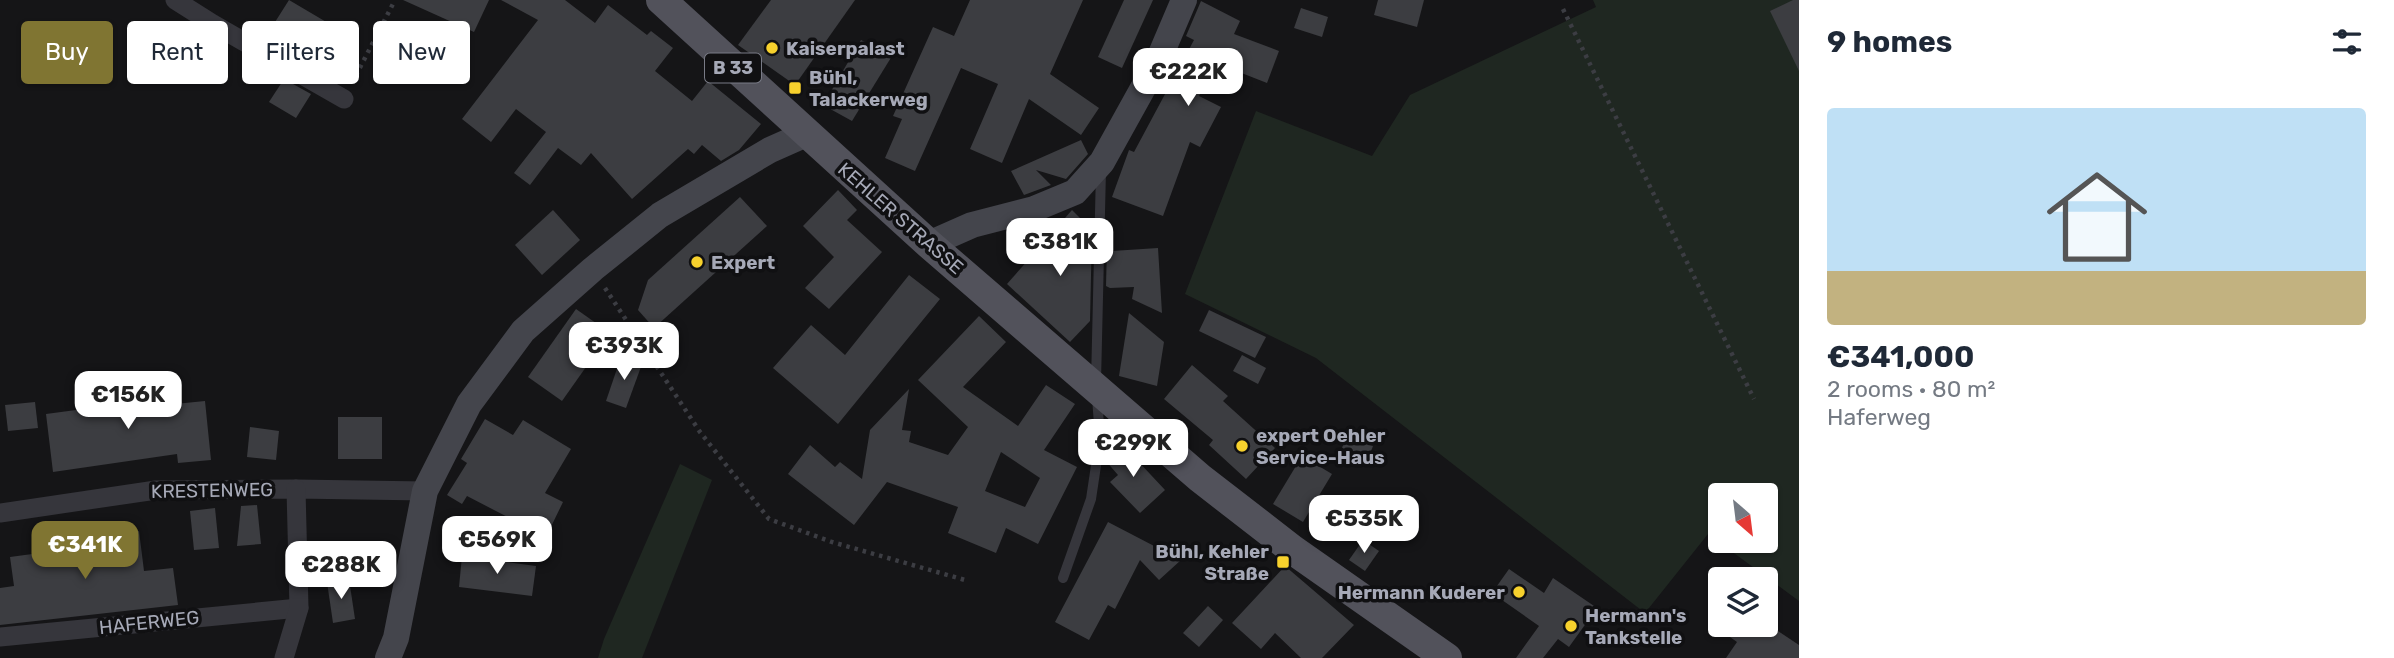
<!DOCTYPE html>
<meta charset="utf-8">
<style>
body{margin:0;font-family:Rubik,sans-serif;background:#f2f2f3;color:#1f2937;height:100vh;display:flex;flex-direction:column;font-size:26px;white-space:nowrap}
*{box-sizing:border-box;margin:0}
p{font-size:23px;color:#747a83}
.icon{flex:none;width:38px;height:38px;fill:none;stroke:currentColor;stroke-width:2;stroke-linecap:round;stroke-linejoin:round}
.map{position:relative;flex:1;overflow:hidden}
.panel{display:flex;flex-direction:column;background:#fff;width:595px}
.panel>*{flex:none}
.banner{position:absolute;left:21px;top:21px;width:665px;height:63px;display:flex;gap:14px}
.needle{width:46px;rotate:152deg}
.buttons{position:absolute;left:1708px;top:483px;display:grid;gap:14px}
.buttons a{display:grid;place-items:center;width:70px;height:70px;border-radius:7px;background:#fff;box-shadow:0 2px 5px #0004;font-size:35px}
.price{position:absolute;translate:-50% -60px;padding:0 16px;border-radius:14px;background:#fff;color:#222;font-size:23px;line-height:46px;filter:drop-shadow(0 2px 4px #0008)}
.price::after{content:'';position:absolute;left:50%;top:42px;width:21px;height:16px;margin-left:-10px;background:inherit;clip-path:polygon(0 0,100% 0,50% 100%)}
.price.on{background:#807532;color:#fff}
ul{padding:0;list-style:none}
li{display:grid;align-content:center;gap:14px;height:371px;padding:0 28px}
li+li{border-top:2px solid #e0e1e3}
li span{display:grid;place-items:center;height:217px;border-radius:7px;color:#555}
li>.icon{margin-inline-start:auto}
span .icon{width:126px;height:126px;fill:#fffc;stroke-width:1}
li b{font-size:30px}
h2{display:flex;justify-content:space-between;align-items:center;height:84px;padding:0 28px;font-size:30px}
.chip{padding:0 24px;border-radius:7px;background:#fff;box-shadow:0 2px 5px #0004;font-size:24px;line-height:63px}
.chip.on{background:#807532;color:#fff}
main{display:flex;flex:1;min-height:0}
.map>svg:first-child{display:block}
.green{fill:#1f2721;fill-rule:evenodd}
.building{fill:#3c3d41;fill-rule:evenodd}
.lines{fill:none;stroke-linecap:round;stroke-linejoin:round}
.path{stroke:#3c3d43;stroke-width:4.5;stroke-dasharray:3.5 5;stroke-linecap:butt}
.lane{stroke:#36363c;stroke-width:10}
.street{stroke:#36363c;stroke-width:19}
.secondary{stroke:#44454c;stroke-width:26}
.primary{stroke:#52525b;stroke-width:30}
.poi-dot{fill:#f7d12d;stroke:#101012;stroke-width:2.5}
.labels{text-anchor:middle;stroke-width:7;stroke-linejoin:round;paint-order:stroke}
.shield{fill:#101012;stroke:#797b86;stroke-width:2}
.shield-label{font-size:18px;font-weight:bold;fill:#a6a9b7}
.poi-label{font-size:19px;font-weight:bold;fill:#a6a9b7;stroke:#101012;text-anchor:start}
.street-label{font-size:19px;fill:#a6a9b7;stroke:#101012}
</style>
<main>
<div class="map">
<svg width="1799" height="658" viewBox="0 0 1799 658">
<rect width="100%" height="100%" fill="#151517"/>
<!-- green -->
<g class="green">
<path d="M 1593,0 L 1799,0 L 1799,601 L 1708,534 L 1645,613 L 1316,358 L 1185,294 L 1256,111 L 1372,156 L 1410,95 L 1596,7 ZM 1720,495 L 1766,495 L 1766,541 L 1720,541 Z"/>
<path d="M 680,464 L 712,480 L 642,658 L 598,658 L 604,639 Z"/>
</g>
<!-- building -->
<g class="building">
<path d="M 289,0 L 350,36 L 331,66 L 328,65 L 323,73 L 296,58 L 301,50 L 270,30 Z"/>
<path d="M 403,0 L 489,0 L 474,32 Z"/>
<path d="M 501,0 L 565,0 L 595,23 L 608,5 L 647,35 L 651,31 L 673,48 L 655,71 L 692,101 L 708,81 L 761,124 L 739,150 L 721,161 L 702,145 L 694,154 L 688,149 L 632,199 L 591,153 L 581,165 L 558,148 L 530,185 L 514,173 L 546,132 L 516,109 L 491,142 L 462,119 L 538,20 Z"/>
<path d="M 771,0 L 855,0 L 795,85 L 738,45 Z"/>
<path d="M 970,0 L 1083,0 L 1050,74 L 1099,108 L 1081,135 L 1029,99 L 1002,163 L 970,149 L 998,84 L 961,68 L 915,171 L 885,158 L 902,119 L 893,116 L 933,27 L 954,36 Z"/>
<path d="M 1124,0 L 1153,0 L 1122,68 L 1098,57 Z"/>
<path d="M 1378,0 L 1424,0 L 1417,27 L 1374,15 Z"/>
<path d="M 1793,0 L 1799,0 L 1799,71 L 1770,11 Z"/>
<path d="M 1201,1 L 1240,21 L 1234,34 L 1279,51 L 1267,83 L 1216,63 L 1199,96 L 1221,107 L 1200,147 L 1190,142 L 1163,216 L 1112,197 L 1129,150 L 1134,152 L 1194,40 L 1186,36 Z"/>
<path d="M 1301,8 L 1328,17 L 1322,37 L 1294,28 Z"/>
<path d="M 187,22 L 222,43 L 206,66 L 173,45 Z"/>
<path d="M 861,40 L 892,56 L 852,121 L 823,105 Z"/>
<path d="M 284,79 L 311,94 L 296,118 L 269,102 Z"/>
<path d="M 1081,140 L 1088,154 L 1066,179 L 1036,170 L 1051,185 L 1024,195 L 1011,171 Z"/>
<path d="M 838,190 L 857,210 L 847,220 L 882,252 L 829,309 L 805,288 L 834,257 L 803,226 Z"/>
<path d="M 740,197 L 767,226 L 654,328 L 638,310 L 648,280 Z"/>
<path d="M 553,210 L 580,240 L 542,275 L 515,245 Z"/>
<path d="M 1072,210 L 1092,230 L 1090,321 L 1070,342 L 1007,284 Z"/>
<path d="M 1107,246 L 1112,251 L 1158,248 L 1162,313 L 1132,299 L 1134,287 L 1110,288 L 1106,286 Z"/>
<path d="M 909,275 L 940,299 L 838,424 L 773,368 L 811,325 L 845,355 Z"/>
<path d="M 576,309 L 610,333 L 562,401 L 528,377 Z"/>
<path d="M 1209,310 L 1266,337 L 1255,358 L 1199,331 Z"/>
<path d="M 1129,313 L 1164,342 L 1157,386 L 1119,376 Z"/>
<path d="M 979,316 L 1006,342 L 963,387 L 1018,426 L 1046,385 L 1075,404 L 1044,450 L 1077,467 L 1038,544 L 1006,528 L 996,553 L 948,533 L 958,507 L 887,482 L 854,525 L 788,474 L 810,445 L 835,467 L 840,462 L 862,479 L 870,430 L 909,389 L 902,430 L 911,431 L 909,442 L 948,455 L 968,427 L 918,380 ZM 1001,452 L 1040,478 L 1025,507 L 985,491 Z"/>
<path d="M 1242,355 L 1266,368 L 1258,384 L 1233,371 Z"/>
<path d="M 621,357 L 642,364 L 626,408 L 606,401 Z"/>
<path d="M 1192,365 L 1228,396 L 1223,401 L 1275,448 L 1246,479 L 1209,445 L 1213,440 L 1164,399 Z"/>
<path d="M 141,381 L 145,407 L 205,401 L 211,460 L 178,463 L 177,454 L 53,472 L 46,414 L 106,406 L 103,386 Z"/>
<path d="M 35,402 L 38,428 L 8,431 L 5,405 Z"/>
<rect x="338" y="417" width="44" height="42"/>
<path d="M 485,419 L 513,435 L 523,420 L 571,449 L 545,493 L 563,502 L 546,537 L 467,496 L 462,504 L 447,495 L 467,463 L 461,459 Z"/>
<path d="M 250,427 L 279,431 L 276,460 L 247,457 Z"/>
<path d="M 1347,435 L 1373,446 L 1366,464 L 1340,453 Z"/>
<path d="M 1122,444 L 1165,490 L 1140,513 L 1110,482 L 1118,475 L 1105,460 Z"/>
<path d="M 1302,456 L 1332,474 L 1303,522 L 1273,504 Z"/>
<path d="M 257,505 L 261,544 L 237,546 L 241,506 Z"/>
<path d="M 215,508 L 219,548 L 194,550 L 190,511 Z"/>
<path d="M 1108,522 L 1181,560 L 1159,580 L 1140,560 L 1115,609 L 1108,605 L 1089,640 L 1055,622 Z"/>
<path d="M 139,531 L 144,571 L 173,568 L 178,605 L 0,625 L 0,588 L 14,586 L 10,557 L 62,550 L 61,540 Z"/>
<path d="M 1363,540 L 1379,551 L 1365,571 L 1349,560 Z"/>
<path d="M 462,556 L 536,566 L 532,596 L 459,587 Z"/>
<path d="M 1285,566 L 1354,625 L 1322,658 L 1301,658 L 1275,633 L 1261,649 L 1232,623 Z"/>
<path d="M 1509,569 L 1544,593 L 1553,578 L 1597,608 L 1569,647 L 1558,639 L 1543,658 L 1516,658 L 1539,626 L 1492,593 Z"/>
<path d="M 349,579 L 355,619 L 333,623 L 327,582 Z"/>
<path d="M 1208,606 L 1223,620 L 1199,647 L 1183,633 Z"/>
<path d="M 1713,625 L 1769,625 L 1799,645 L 1799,658 L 1726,658 L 1737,642 Z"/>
</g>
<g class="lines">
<!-- path -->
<g class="path">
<path d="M 1563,9 L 1754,399"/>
<path d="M 352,83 L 395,0"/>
<path d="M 605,288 L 700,432 L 769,519 L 832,542 L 965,580"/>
</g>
<!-- lane -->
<g class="lane">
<path d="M 1096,382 L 1101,170"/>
<path d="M 1063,578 L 1091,499 L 1100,439 L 1097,397"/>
</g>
<!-- street -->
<g class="street">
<path d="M 175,0 L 213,24 L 344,99"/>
<path d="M 0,513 L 156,490 L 296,489 L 425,491"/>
<path d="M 0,637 L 299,608"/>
<path d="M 284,658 L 299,608 L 296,489"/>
</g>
<!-- secondary -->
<g class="secondary">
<path d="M 929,244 L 972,225 L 1034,209 L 1075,192 L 1102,162 L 1158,61 L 1184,0"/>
<path d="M 388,658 L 396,638 L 425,491 L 469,404 L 523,331 L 593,269 L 660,215 L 770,150 L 806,134"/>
</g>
<!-- primary -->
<path class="primary" d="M 661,0 L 929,244 L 1200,478 L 1293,550 L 1447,658"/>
</g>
<!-- markers -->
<g class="poi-dot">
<circle cx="772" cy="48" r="7"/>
<rect x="788" y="81" width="14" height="14" rx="3.5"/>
<circle cx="697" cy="262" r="7"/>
<circle cx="1242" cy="446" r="7"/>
<rect x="1276" y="555" width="14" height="14" rx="3.5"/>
<circle cx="1519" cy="592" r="7"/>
<circle cx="1571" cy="626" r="7"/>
</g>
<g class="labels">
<!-- shield labels -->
<rect class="shield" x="705" y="53.5" width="56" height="29" rx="5"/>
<g class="shield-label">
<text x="733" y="74">B 33</text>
</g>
<!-- poi labels -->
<g class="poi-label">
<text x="786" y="55">Kaiserpalast</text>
<text x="809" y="84">Bühl,<tspan x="809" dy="22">Talackerweg</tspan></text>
<text x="711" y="269">Expert</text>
<text x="1256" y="442">expert Oehler<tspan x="1256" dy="22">Service-Haus</tspan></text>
<text x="1269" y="558" text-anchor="end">Bühl, Kehler<tspan x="1269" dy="22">Straße</tspan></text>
<text x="1505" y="599" text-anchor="end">Hermann Kuderer</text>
<text x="1585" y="622">Hermann's<tspan x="1585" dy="22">Tankstelle</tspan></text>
</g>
<!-- street labels -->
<g class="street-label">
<text transform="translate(901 218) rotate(41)" y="7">KEHLER STRASSE</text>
<text transform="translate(212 490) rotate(-1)" y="7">KRESTENWEG</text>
<text transform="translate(149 622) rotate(-6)" y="7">HAFERWEG</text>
</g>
</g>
</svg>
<div class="buttons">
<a><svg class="needle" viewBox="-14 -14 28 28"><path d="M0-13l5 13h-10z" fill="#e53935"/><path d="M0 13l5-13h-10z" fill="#747a83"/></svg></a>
<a><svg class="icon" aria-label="layers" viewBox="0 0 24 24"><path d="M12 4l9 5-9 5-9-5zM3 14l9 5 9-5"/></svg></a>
</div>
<b class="price" style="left:1188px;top:108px">€222K</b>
<b class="price" style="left:1060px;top:278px">€381K</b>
<b class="price" style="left:624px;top:382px">€393K</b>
<b class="price" style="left:128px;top:431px">€156K</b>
<b class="price" style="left:1133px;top:479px">€299K</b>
<b class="price" style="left:1364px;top:555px">€535K</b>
<b class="price" style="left:497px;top:576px">€569K</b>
<b class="price on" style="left:85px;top:581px">€341K</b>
<b class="price" style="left:341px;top:601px">€288K</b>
<div class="banner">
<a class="chip on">Buy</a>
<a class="chip">Rent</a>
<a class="chip">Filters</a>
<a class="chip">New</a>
</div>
</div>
<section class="panel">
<h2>9 homes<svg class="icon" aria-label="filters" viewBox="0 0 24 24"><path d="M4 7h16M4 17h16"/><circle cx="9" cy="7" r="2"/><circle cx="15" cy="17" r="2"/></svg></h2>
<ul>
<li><span style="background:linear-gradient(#bfe0f5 75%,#c2b280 0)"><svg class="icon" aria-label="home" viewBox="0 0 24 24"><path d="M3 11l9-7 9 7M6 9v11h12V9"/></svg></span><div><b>€341,000</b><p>2 rooms · 80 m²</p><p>Haferweg</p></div></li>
</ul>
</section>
</main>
